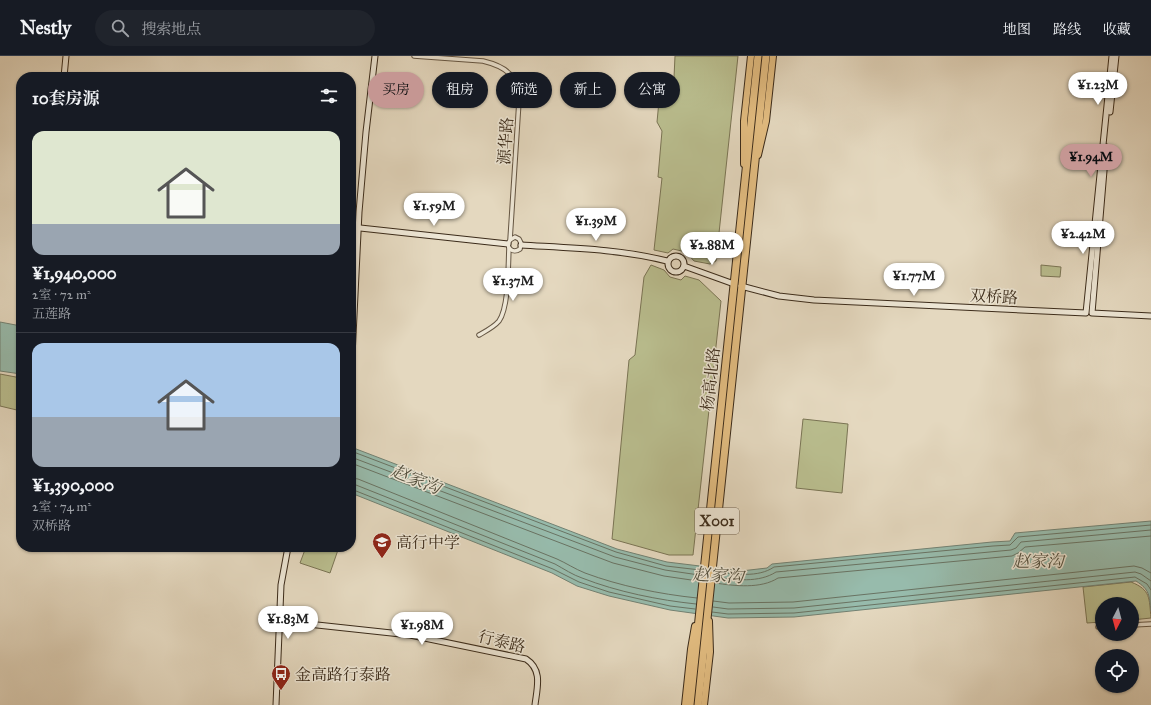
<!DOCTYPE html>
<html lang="zh">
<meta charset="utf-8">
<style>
body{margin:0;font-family:"IM FELL Great Primer","Noto Serif SC",serif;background:#20242c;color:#f1f3f6;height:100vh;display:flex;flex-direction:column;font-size:15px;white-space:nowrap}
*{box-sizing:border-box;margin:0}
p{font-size:13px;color:#9ea1a6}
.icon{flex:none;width:22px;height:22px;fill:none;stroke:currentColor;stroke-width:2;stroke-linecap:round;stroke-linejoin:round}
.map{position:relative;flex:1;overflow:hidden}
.side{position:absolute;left:16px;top:16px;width:340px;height:480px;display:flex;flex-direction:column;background:#171b24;border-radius:16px;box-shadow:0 1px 3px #0004}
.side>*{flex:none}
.hud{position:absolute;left:368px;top:16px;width:380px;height:36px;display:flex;gap:8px}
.needle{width:26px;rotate:186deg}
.buttons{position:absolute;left:1095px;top:541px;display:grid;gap:8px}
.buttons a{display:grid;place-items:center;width:44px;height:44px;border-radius:50%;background:#171b24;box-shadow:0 1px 3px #0004;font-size:20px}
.price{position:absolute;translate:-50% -34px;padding:0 9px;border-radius:14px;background:#fff;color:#222;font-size:13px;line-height:26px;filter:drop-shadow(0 1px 2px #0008)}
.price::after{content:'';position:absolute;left:50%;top:24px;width:12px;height:9px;margin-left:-6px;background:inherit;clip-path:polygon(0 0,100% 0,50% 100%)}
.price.current{background:#c59692;color:#111}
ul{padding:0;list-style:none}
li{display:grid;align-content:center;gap:8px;height:212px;padding:0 16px}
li+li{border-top:1px solid #363941}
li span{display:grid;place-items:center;height:124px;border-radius:12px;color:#555}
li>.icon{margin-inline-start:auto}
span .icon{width:72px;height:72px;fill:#fffc;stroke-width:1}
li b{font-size:17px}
h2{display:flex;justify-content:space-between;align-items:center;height:48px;padding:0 16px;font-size:17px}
.chip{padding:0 14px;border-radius:18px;background:#171b24;box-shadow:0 1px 3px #0004;font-size:14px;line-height:36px}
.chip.current{background:#c59692;color:#111}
header{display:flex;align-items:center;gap:24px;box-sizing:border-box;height:56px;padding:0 20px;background:#171b24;border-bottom:1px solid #363941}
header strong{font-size:19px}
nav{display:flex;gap:22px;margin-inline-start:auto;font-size:14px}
.search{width:280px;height:36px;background:#20242c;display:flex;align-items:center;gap:10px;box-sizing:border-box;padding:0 14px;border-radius:22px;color:#9ea1a6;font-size:15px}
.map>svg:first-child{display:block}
.green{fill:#b9bd8e;stroke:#7a7454}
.water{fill:#97bbac;stroke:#728172}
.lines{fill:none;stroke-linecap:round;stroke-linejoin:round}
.shore{stroke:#697363;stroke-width:1}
.street-casing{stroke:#655643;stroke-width:5.5}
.secondary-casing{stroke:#3b2b1a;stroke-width:7}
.primary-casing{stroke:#3b2b1a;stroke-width:8}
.highway-casing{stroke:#3b2b1a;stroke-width:9}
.street{stroke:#ede6d5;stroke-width:3.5}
.secondary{stroke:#ede6d5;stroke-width:5}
.primary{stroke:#e2bc80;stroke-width:6}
.highway{stroke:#e2bc80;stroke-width:7}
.labels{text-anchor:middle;stroke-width:3;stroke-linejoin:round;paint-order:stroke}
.shield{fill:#ede6d5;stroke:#706352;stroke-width:1}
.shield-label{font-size:15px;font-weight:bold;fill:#3b2b1a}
.street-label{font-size:16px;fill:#3b2b1a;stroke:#ede6d5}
.poi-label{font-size:16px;fill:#3b2b1a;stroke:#ede6d5;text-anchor:start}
.water-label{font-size:17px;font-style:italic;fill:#524f3e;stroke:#ede6d5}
</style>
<header>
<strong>Nestly</strong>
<div class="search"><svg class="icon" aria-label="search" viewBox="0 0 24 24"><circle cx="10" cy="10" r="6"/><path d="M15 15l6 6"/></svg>搜索地点</div>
<nav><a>地图</a><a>路线</a><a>收藏</a></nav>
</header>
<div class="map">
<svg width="1151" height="649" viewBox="0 0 1151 649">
<rect width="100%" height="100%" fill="#e4d8bf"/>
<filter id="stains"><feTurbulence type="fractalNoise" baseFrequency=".005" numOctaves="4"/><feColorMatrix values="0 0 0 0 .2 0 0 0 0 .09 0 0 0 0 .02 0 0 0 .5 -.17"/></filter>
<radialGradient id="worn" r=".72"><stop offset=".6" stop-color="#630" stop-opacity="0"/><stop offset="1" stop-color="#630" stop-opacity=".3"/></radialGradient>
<!-- green -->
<g class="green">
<path d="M 675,0 L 738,0 L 716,205 L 710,208 L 694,205 L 686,196 L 673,193 L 668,197 L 654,194 L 662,122 L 658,121 L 662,75 L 657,66 L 659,45 L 673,43 Z"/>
<path d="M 651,209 L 664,214 L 670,221 L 681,224 L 685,220 L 699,224 L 721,245 L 693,499 L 669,499 L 612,483 L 629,304 L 635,299 L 644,221 Z"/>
<path d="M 1041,209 L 1061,211 L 1060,221 L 1041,220 Z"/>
<path d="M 0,318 L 21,322 L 21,355 L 0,350 Z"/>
<path d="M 803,363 L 848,368 L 842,437 L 796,432 Z"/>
<path d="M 306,491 L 339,491 L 330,517 L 300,507 Z"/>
<path d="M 1131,526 C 1151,534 1149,542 1151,562 L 1132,564 L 1132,548 L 1102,548 L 1102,566 L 1087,567 L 1083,531 Z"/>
</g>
<!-- water -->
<g class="water">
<path d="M 0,266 L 21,270 L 21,318 L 0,315 Z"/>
<path d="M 351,391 L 617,493 L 667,506 L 741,515 L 767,512 L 772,508 L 992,486 L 1010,485 L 1015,477 L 1151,465 L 1151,555 C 1149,539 1150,534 1136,525 L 794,561 L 728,562 L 670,554 L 609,540 L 577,530 L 552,517 L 351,437 Z"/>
</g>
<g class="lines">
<!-- shore -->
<g class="shore">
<path d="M 351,395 L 616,496 L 666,510 L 700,514"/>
<path d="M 351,401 L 615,501 L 665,514 L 699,519"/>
<path d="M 351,407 L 613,507 L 664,520 L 698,525"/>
<path d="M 351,422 L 358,423 L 557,503 C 566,507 575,513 585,517 C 620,530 659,538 697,542"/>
<path d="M 351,428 L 356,429 L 555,508 C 564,513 573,519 582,522 C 618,536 658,544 696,548"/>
<path d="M 351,433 L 553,513 L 579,526 L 609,536 L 670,550 L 695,553"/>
<path d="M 716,516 C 735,518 758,522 774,511 L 993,490 L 1010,489 L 1018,481 L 1151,469"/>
<path d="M 716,521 C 735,524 759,527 776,516 L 1011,494 L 1016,492 L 1021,486 L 1151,474"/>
<path d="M 715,527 C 735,530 761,533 778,522 L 1012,500 L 1018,497 L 1025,491 L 1151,480"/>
<path d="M 713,545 L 729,547 L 793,546 L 1134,510 L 1142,512 L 1151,517"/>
<path d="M 713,551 L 728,553 L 794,552 L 1135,516 L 1141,518 L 1151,525"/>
<path d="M 712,556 L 728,558 L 794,557 L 1135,521 L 1147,528 L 1151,534"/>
</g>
<defs>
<g id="street">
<path d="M 414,0 L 483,5 C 508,11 517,20 519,45 L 510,184 C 505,192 513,198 520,193 L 521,187 L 519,183 L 515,181 L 510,184"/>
<path d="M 479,279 C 486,275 494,271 499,265 C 509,251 508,210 509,192"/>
<path d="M 1132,569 L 1151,568"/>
<path d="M 1098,571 L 1102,571"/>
</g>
<g id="secondary">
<path d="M 64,21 L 66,0"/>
<path d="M 1110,56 L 1116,0"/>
<path d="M 1106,91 L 1092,257 L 1151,260"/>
<path d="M 351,171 L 508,188"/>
<path d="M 521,189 C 570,192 620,193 667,205"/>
<circle cx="676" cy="208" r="8"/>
<path d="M 684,210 L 734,228"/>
<path d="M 741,230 L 779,240 L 814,244 L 1086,257 L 1112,0"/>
<path d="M 351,321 L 359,156 L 366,76 L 375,0"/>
<path d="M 280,565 L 410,579 L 526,603 C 543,614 537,632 535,649"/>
<path d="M 276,649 L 281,529 L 288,491"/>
</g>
<g id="primary">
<path d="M 758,99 L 766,65 L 773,0"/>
<path d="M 744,108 L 744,65 L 751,0"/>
<path d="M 685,649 L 691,593 L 695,570"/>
<path d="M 704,649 L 710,596 L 709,565"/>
</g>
<g id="highway">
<path d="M 690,649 L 758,0"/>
<path d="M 698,649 L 766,0"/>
</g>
</defs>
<!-- street casing -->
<use href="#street" class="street-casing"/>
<!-- secondary casing -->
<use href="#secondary" class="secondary-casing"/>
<!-- primary casing -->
<use href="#primary" class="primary-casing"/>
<!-- highway casing -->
<use href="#highway" class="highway-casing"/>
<!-- street -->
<use href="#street" class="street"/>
<!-- secondary -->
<use href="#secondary" class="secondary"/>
<!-- primary -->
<use href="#primary" class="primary"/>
<!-- highway -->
<use href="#highway" class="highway"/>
</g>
<!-- icons -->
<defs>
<symbol id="school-pin" viewBox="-11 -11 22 30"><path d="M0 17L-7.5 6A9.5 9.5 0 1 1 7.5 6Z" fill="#8f2418" stroke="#ede6d5"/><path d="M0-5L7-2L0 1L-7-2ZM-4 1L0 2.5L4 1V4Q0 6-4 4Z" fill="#fff"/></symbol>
<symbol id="bus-pin" viewBox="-11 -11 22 30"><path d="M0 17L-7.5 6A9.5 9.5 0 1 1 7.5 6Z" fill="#8f2418" stroke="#ede6d5"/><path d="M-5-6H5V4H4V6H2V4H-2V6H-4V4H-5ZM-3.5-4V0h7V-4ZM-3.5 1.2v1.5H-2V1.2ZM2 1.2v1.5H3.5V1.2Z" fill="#fff"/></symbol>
</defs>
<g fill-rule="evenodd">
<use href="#school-pin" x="371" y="475" width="22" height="30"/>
<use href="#bus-pin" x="270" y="607" width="22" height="30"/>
</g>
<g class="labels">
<!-- shield labels -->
<rect class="shield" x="695" y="452" width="44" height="26" rx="3"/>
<g class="shield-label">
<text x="717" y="470">X001</text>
</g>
<!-- street labels -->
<g class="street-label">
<text transform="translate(505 85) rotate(-86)" y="6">源华路</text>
<text transform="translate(994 240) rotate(3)" y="6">双桥路</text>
<text transform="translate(710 323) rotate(-84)" y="6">杨高北路</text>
<text transform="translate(502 585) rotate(14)" y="6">行泰路</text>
</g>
<!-- poi labels -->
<g class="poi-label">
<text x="396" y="492">高行中学</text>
<text x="295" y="624">金高路行泰路</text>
</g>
<!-- water labels -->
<g class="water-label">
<text transform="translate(416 423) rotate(22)" y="6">赵家沟</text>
<text x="1038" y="511">赵家沟</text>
<text transform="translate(718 519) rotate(3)" y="6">赵家沟</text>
</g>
</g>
<rect width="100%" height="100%" filter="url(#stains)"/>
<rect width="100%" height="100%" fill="url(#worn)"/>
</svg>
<div class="buttons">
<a><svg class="needle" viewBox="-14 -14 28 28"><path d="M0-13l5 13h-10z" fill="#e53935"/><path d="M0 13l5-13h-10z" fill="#9ea1a6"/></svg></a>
<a><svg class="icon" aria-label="locate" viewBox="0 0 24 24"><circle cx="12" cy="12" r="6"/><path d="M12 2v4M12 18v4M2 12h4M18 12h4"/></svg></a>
</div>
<b class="price" style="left:1098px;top:50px">¥1.23M</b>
<b class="price current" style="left:1091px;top:122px">¥1.94M</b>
<b class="price" style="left:434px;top:171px">¥1.59M</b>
<b class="price" style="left:596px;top:186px">¥1.39M</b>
<b class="price" style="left:1083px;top:199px">¥2.42M</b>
<b class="price" style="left:712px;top:210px">¥2.88M</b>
<b class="price" style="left:914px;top:241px">¥1.77M</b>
<b class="price" style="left:513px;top:246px">¥1.37M</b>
<b class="price" style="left:288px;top:584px">¥1.83M</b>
<b class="price" style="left:422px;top:590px">¥1.98M</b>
<div class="hud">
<a class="chip current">买房</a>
<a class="chip">租房</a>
<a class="chip">筛选</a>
<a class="chip">新上</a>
<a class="chip">公寓</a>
</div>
<section class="side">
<h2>10套房源<svg class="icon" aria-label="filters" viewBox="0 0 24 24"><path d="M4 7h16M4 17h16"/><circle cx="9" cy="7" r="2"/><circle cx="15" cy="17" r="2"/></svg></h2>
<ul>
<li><span style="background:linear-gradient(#dfe7d0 75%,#9aa5b1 0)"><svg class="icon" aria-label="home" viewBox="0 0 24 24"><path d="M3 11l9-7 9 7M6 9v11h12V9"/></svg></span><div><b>¥1,940,000</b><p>2室 · 72 m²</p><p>五莲路</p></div></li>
<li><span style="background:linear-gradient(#a9c7e8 60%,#9aa5b1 0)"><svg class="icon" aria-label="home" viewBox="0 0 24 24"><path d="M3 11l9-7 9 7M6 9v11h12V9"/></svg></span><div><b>¥1,390,000</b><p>2室 · 74 m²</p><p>双桥路</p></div></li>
</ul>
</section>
</div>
